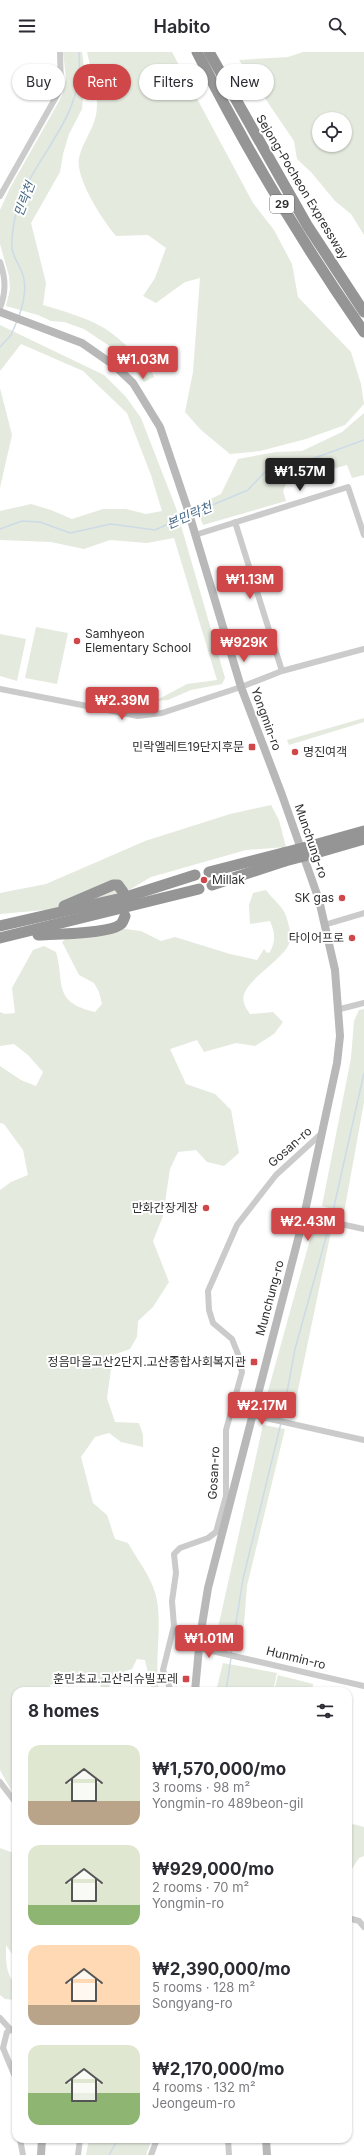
<!DOCTYPE html>
<meta charset="utf-8">
<style>
body{margin:0;font-family:Inter,"Noto Sans KR",sans-serif;background:#f2f2f3;color:#2b2b33;height:100vh;display:flex;flex-direction:column;font-size:15px;white-space:nowrap}
*{box-sizing:border-box;margin:0}
p{font-size:13px;color:#7c7c81}
.icon{flex:none;width:22px;height:22px;fill:none;stroke:currentColor;stroke-width:2;stroke-linecap:round;stroke-linejoin:round}
.map{position:relative;flex:1;overflow:hidden}
.panel{position:absolute;left:12px;top:1635px;width:340px;height:456px;display:flex;flex-direction:column;background:#fff;border-radius:12px;box-shadow:0 1px 3px #0004}
.panel>*{flex:none}
.banner{position:absolute;left:12px;top:12px;width:340px;height:36px;display:flex;gap:8px}
.tools{position:absolute;left:312px;top:60px;display:grid;gap:8px}
.tools a{display:grid;place-items:center;width:40px;height:40px;border-radius:50%;background:#fff;box-shadow:0 1px 3px #0004;font-size:20px}
.price{position:absolute;translate:-50% -34px;padding:0 9px;border-radius:4px;background:#cf4748;color:#fff;font-size:13px;line-height:26px;filter:drop-shadow(0 1px 2px #0008)}
.price::after{content:'';position:absolute;left:50%;top:24px;width:12px;height:9px;margin-left:-6px;background:inherit;clip-path:polygon(0 0,100% 0,50% 100%)}
.price.current{background:#222;color:#fff}
ul{padding:0;list-style:none}
li{display:flex;align-items:center;gap:12px;height:100px;padding:0 16px}
li span{display:grid;place-items:center;flex:none;width:112px;height:80px;border-radius:12px;color:#555}
li>.icon{margin-inline-start:auto}
span .icon{width:48px;height:48px;fill:#fffc;stroke-width:1}
li b{font-size:17px}
h2{display:flex;justify-content:space-between;align-items:center;height:48px;padding:0 16px;font-size:17px}
.pill{padding:0 14px;border-radius:18px;background:#fff;box-shadow:0 1px 3px #0004;font-size:14px;line-height:36px}
.pill.current{background:#cf4748;color:#fff}
header{display:flex;justify-content:space-between;align-items:center;height:52px;padding:0 16px;background:#fff;font-size:18px;font-weight:600}
.map>svg:first-child{display:block}
.green{fill:#e4eade;fill-rule:evenodd}
.lines{fill:none;stroke-linecap:round;stroke-linejoin:round}
.stream{stroke:#cddbe7;stroke-width:1.5}
.street{stroke:#cbcbcb;stroke-width:6}
.secondary{stroke:#b8b8b8;stroke-width:8}
.highway{stroke:#959595;stroke-width:11}
.highway-bridge{stroke:#959595;stroke-width:11}
.poi-dot{fill:#cf4748;stroke:#fff;stroke-width:1.5}
.labels{text-anchor:middle;stroke-width:4;stroke-linejoin:round;paint-order:stroke}
.shield{fill:#fff;stroke:#6d6d6d;stroke-width:1}
.shield-label{font-size:11px;font-weight:bold;fill:#2e2e2e}
.street-label{font-size:12px;fill:#2e2e2e;stroke:#fff}
.poi-label{font-size:12px;fill:#2e2e2e;stroke:#fff;text-anchor:end}
.water-label{font-size:13px;font-style:italic;fill:#476986;stroke:#fff}
</style>
<header><svg class="icon" aria-label="menu" viewBox="0 0 24 24"><path d="M4 6h16M4 12h16M4 18h16"/></svg>Habito<svg class="icon" aria-label="search" viewBox="0 0 24 24"><circle cx="10" cy="10" r="6"/><path d="M15 15l6 6"/></svg></header>
<div class="map">
<svg width="364" height="2103" viewBox="0 0 364 2103">
<rect width="100%" height="100%" fill="#fff"/>
<!-- green -->
<g class="green">
<path d="M 63,0 L 82,0 L 85,23 L 82,57 L 69,82 L 63,102 L 60,120 L 31,171 L 46,231 L 43,253 C 63,259 85,265 104,276 C 122,287 137,305 152,320 L 154,325 L 144,330 L 120,301 L 84,277 L 64,270 L 51,269 L 38,263 L 6,254 L 10,237 L 9,224 L 0,192 L 0,158 L 10,136 L 62,44 L 66,26 Z"/>
<path d="M 87,0 L 172,0 L 253,151 L 274,178 L 292,212 L 298,245 L 351,300 L 361,332 L 364,352 L 345,373 L 306,387 L 260,399 L 230,402 L 201,378 L 185,360 L 193,320 L 200,226 L 185,230 L 156,251 L 143,244 L 155,226 L 166,196 L 148,183 L 116,184 C 103,169 75,126 79,106 C 82,91 93,78 96,63 C 100,42 91,20 87,0 Z"/>
<path d="M 303,0 L 364,0 L 364,183 L 351,162 L 335,149 L 311,120 L 297,107 L 294,89 L 239,8 L 288,5 ZM 319,67 L 345,67 L 345,93 L 319,93 Z"/>
<path d="M 0,273 L 104,323 L 126,345 L 141,366 L 176,456 L 225,626 L 222,632 L 191,638 L 168,648 L 155,649 L 187,632 L 217,628 L 174,486 L 147,491 L 110,488 L 84,497 L 51,490 L 0,488 L 0,459 L 31,452 L 51,458 L 72,467 L 103,457 L 126,457 L 146,462 L 162,459 L 151,423 L 127,361 L 83,319 L 21,292 L 0,319 Z"/>
<path d="M 0,336 L 12,383 L 0,436 Z"/>
<path d="M 364,361 L 364,423 L 352,426 L 347,413 L 287,429 L 283,439 L 286,449 L 203,473 L 196,454 L 221,442 L 238,407 L 276,400 L 302,399 L 342,380 Z"/>
<path d="M 36,575 L 68,581 L 57,632 L 25,626 Z"/>
<path d="M 0,582 L 26,587 L 17,629 L 0,624 Z"/>
<path d="M 364,666 L 364,670 L 289,693 L 287,688 Z"/>
<path d="M 271,753 L 279,768 L 286,795 L 246,798 L 151,825 L 129,838 L 56,857 L 0,862 L 0,841 L 46,832 L 145,789 L 230,762 Z"/>
<path d="M 266,838 C 272,847 283,854 286,864 C 288,870 292,883 290,889 C 286,908 237,931 244,951 C 245,955 248,959 250,962 L 273,960 L 283,970 L 274,982 L 255,994 L 236,991 L 204,1000 L 197,988 L 170,997 L 186,1032 L 215,1042 L 231,1058 L 239,1101 L 224,1114 L 207,1110 L 196,1098 L 178,1100 L 170,1117 L 163,1164 L 153,1189 L 169,1230 L 153,1255 L 138,1269 L 137,1285 L 130,1297 L 113,1303 L 107,1346 L 115,1370 L 139,1371 L 143,1383 L 143,1395 L 121,1390 L 109,1381 L 95,1385 L 81,1405 L 93,1451 L 107,1463 L 115,1487 L 128,1491 C 138,1509 154,1528 157,1549 C 162,1578 154,1609 159,1639 L 152,1639 L 145,1608 L 137,1607 L 132,1617 L 113,1623 L 108,1639 L 101,1639 L 100,1628 L 90,1620 L 50,1633 L 50,1639 L 16,1639 L 16,1747 L 0,1718 L 0,1138 L 11,1130 L 28,1123 L 23,1098 L 4,1072 L 0,1071 L 0,1014 L 21,1028 L 36,1034 L 43,1020 L 28,1003 L 14,992 L 0,994 L 0,960 L 5,962 L 15,961 L 12,936 L 33,898 L 44,894 L 56,900 C 65,931 52,950 95,960 L 102,952 L 99,940 L 94,931 L 79,923 L 62,890 L 69,884 L 117,876 L 141,879 L 161,889 L 175,885 L 230,902 L 257,908 L 264,897 L 267,901 L 270,900 C 276,888 275,881 270,869 L 250,872 L 249,853 L 253,841 Z"/>
<path d="M 364,957 L 364,1050 L 344,1161 L 322,1154 L 351,1006 L 354,969 L 359,958 Z"/>
<path d="M 314,1173 L 332,1175 L 294,1357 L 265,1350 Z"/>
<path d="M 263,1373 L 285,1377 L 247,1534 L 243,1585 L 216,1585 Z"/>
<path d="M 223,1611 L 277,1621 L 273,1639 L 216,1639 Z"/>
<path d="M 278,1623 L 313,1632 L 312,1639 L 274,1639 Z"/>
<path d="M 353,1772 L 364,1775 L 364,1804 L 359,1806 L 348,1823 L 348,1777 Z"/>
<path d="M 0,1796 L 16,1802 L 16,1908 L 6,1893 C 6,1906 5,1923 16,1932 L 16,1948 L 5,1947 L 0,1943 Z"/>
<path d="M 89,2087 L 152,2087 L 146,2103 L 86,2103 Z"/>
</g>
<g class="lines">
<!-- stream -->
<g class="stream">
<path d="M 19,264 C 23,253 26,240 24,228 C 23,217 14,208 12,197 C 11,186 14,168 17,158 C 34,100 85,69 79,0"/>
<path d="M 0,295 L 11,283 L 17,269"/>
<path d="M 191,462 L 248,438 L 276,408 L 309,408 L 364,388"/>
<path d="M 0,477 L 22,469 L 40,470 L 70,481 L 111,472 L 155,478 L 186,464"/>
<path d="M 331,1168 L 364,1021"/>
<path d="M 282,1367 L 295,1297 L 330,1171"/>
<path d="M 231,1602 L 243,1527 L 281,1371"/>
<path d="M 226,1639 L 231,1606"/>
<path d="M 109,2103 L 118,2087"/>
</g>
<!-- street -->
<g class="street">
<path d="M 0,144 L 61,36 L 60,0"/>
<path d="M 0,210 C 6,227 6,240 0,256"/>
<path d="M 235,470 L 282,619"/>
<path d="M 195,483 L 348,435 L 364,483"/>
<path d="M 0,637 L 138,664 L 162,661 L 241,635 L 282,619 L 364,597"/>
<path d="M 324,873 L 364,861"/>
<path d="M 340,957 L 364,951"/>
<path d="M 304,1164 L 364,1177"/>
<path d="M 252,1363 L 364,1388"/>
<path d="M 199,1596 L 364,1634"/>
<path d="M 171,1639 L 163,1618 L 174,1574 L 172,1549 L 176,1521 L 174,1502 L 180,1496 L 208,1486 L 216,1480 L 226,1444 L 226,1378 L 242,1320 L 238,1302 L 232,1287 L 213,1271 L 209,1258 L 208,1239 L 237,1173 L 276,1123 L 322,1081"/>
<path d="M 0,1730 L 16,1751"/>
<path d="M 348,1866 L 359,1869 L 364,1875"/>
<path d="M 0,1966 L 11,1978"/>
<path d="M 16,1975 L 7,1980 L 3,1996 L 16,2027"/>
<path d="M 20,2087 L 23,2103"/>
<path d="M 228,2087 L 229,2103"/>
<path d="M 78,2103 L 80,2087"/>
<path d="M 151,2103 L 157,2087"/>
</g>
<!-- secondary -->
<g class="secondary">
<path d="M 0,260 L 82,291 L 115,314 L 133,331 L 160,375 L 187,455 L 241,635 L 282,743 L 319,848 L 335,918 L 340,984 L 337,1011 L 304,1164 L 208,1536 L 200,1585 L 195,1639"/>
<path d="M 266,2087 L 267,2103"/>
<path d="M 41,2103 L 42,2087"/>
</g>
<!-- highway -->
<g class="highway">
<path d="M 197,0 C 246,97 302,191 364,280"/>
<path d="M 209,0 L 307,173 L 364,260"/>
<path d="M 314,793 L 364,779"/>
<path d="M 316,801 L 364,787"/>
<path d="M 209,820 L 283,801"/>
<path d="M 212,833 L 285,809"/>
<path d="M 64,854 L 113,833 L 118,833 L 123,840"/>
<path d="M 0,874 L 126,845 L 195,823"/>
<path d="M 38,883 C 54,882 110,882 121,872 C 123,870 124,867 125,864"/>
<path d="M 0,886 L 199,837"/>
</g>
<!-- highway-bridge -->
<g class="highway-bridge">
<path d="M 283,801 L 314,793"/>
<path d="M 285,809 L 316,801"/>
</g>
</g>
<!-- markers -->
<g class="poi-dot">
<circle cx="77" cy="589" r="4"/>
<rect x="248" y="691" width="8" height="8" rx="2"/>
<circle cx="295" cy="700" r="4"/>
<circle cx="204" cy="828" r="4"/>
<circle cx="342" cy="846" r="4"/>
<circle cx="352" cy="886" r="4"/>
<circle cx="206" cy="1156" r="4"/>
<rect x="250" y="1306" width="8" height="8" rx="2"/>
<rect x="182" y="1623" width="8" height="8" rx="2"/>
</g>
<g class="labels">
<!-- shield labels -->
<rect class="shield" x="270" y="143" width="24" height="18" rx="3"/>
<g class="shield-label">
<text x="282" y="156">29</text>
</g>
<!-- street labels -->
<g class="street-label">
<text transform="translate(302 135) rotate(59)" y="4">Sejong-Pocheon Expressway</text>
<text transform="translate(266 667) rotate(70)" y="4">Yongmin-ro</text>
<text transform="translate(311 789) rotate(71)" y="4">Munchung-ro</text>
<text transform="translate(290 1095) rotate(-42)" y="4">Gosan-ro</text>
<text transform="translate(270 1246) rotate(-75)" y="4">Munchung-ro</text>
<text transform="translate(214 1421) rotate(-87)" y="4">Gosan-ro</text>
<text transform="translate(296 1606) rotate(14)" y="4">Hunmin-ro</text>
</g>
<!-- poi labels -->
<g class="poi-label">
<text x="85" y="586" text-anchor="start">Samhyeon<tspan x="85" dy="14">Elementary School</tspan></text>
<text x="244" y="699">민락엘레트19단지후문</text>
<text x="303" y="704" text-anchor="start">명진여객</text>
<text x="212" y="832" text-anchor="start">Millak</text>
<text x="334" y="850">SK gas</text>
<text x="344" y="890">타이어프로</text>
<text x="198" y="1160">만화간장게장</text>
<text x="246" y="1314">정음마을고산2단지.고산종합사회복지관</text>
<text x="178" y="1631">훈민초교.고산리슈빌포레</text>
</g>
<!-- water labels -->
<g class="water-label">
<text transform="translate(24 147) rotate(-69)" y="5">민락천</text>
<text transform="translate(189 463) rotate(-23)" y="5">본민락천</text>
</g>
</g>
</svg>
<div class="tools">
<a><svg class="icon" aria-label="locate" viewBox="0 0 24 24"><circle cx="12" cy="12" r="6"/><path d="M12 2v4M12 18v4M2 12h4M18 12h4"/></svg></a>
</div>
<b class="price" style="left:143px;top:328px">₩1.03M</b>
<b class="price current" style="left:300px;top:440px">₩1.57M</b>
<b class="price" style="left:250px;top:548px">₩1.13M</b>
<b class="price" style="left:244px;top:611px">₩929K</b>
<b class="price" style="left:122px;top:669px">₩2.39M</b>
<b class="price" style="left:308px;top:1190px">₩2.43M</b>
<b class="price" style="left:262px;top:1374px">₩2.17M</b>
<b class="price" style="left:209px;top:1607px">₩1.01M</b>
<div class="banner">
<a class="pill">Buy</a>
<a class="pill current">Rent</a>
<a class="pill">Filters</a>
<a class="pill">New</a>
</div>
<section class="panel">
<h2>8 homes<svg class="icon" aria-label="filters" viewBox="0 0 24 24"><path d="M4 7h16M4 17h16"/><circle cx="9" cy="7" r="2"/><circle cx="15" cy="17" r="2"/></svg></h2>
<ul>
<li><span style="background:linear-gradient(#dfe7d0 70%,#b9a48a 0)"><svg class="icon" aria-label="home" viewBox="0 0 24 24"><path d="M3 11l9-7 9 7M6 9v11h12V9"/></svg></span><div><b>₩1,570,000/mo</b><p>3 rooms · 98 m²</p><p>Yongmin-ro 489beon-gil</p></div></li>
<li><span style="background:linear-gradient(#dfe7d0 75%,#8fb573 0)"><svg class="icon" aria-label="home" viewBox="0 0 24 24"><path d="M3 11l9-7 9 7M6 9v11h12V9"/></svg></span><div><b>₩929,000/mo</b><p>2 rooms · 70 m²</p><p>Yongmin-ro</p></div></li>
<li><span style="background:linear-gradient(#ffd9b3 75%,#b9a48a 0)"><svg class="icon" aria-label="home" viewBox="0 0 24 24"><path d="M3 11l9-7 9 7M6 9v11h12V9"/></svg></span><div><b>₩2,390,000/mo</b><p>5 rooms · 128 m²</p><p>Songyang-ro</p></div></li>
<li><span style="background:linear-gradient(#dfe7d0 60%,#8fb573 0)"><svg class="icon" aria-label="home" viewBox="0 0 24 24"><path d="M3 11l9-7 9 7M6 9v11h12V9"/></svg></span><div><b>₩2,170,000/mo</b><p>4 rooms · 132 m²</p><p>Jeongeum-ro</p></div></li>
</ul>
</section>
</div>
